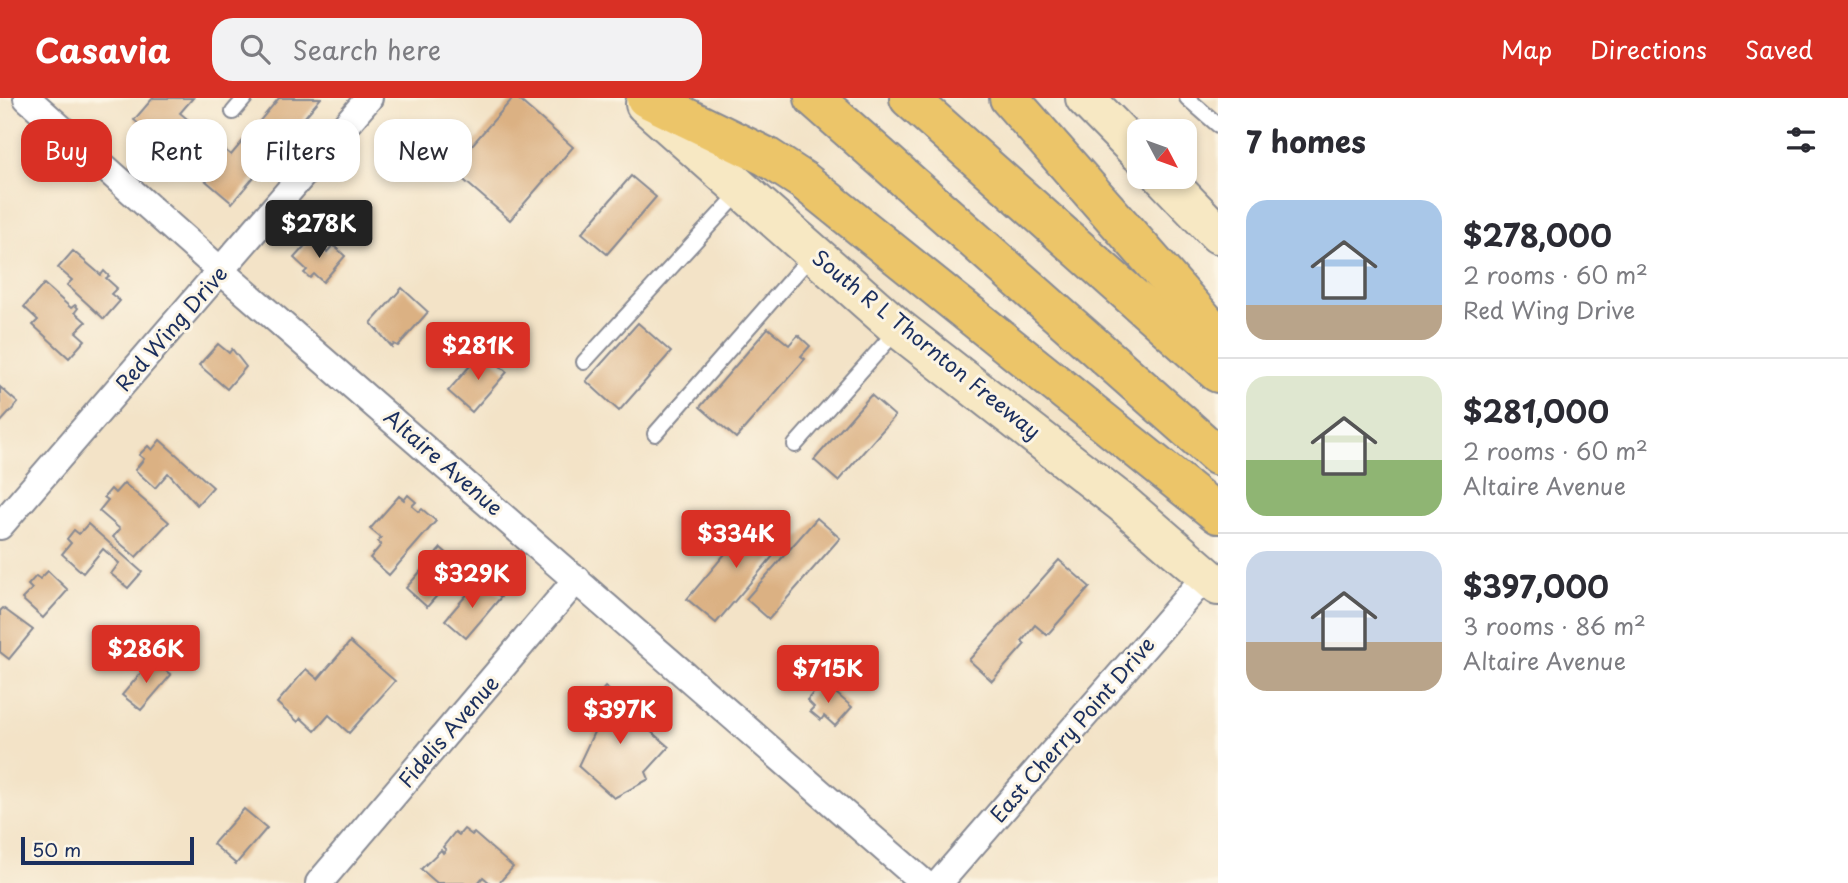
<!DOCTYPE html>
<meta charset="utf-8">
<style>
body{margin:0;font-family:"Playpen Sans",sans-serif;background:#f2f2f3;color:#2b2b33;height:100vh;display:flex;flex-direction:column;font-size:26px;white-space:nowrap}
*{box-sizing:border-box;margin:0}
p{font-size:23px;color:#7c7c81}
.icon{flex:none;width:38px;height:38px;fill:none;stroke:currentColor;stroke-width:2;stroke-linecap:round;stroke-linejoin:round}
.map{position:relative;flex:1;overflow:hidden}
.details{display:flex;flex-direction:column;background:#fff;width:630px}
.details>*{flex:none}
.banner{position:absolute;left:21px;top:21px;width:665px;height:63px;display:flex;gap:14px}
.needle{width:46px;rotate:131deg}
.controls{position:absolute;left:1127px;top:21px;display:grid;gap:14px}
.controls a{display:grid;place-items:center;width:70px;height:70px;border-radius:14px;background:#fff;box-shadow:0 4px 10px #0003;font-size:35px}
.scale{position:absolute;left:21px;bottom:18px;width:173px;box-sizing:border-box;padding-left:7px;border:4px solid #1b2f5e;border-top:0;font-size:19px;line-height:24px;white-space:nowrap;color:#1b2f5e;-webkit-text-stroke:5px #fcf5e5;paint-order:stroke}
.price{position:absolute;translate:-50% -60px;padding:0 16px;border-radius:7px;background:#d93025;color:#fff;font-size:23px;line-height:46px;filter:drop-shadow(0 2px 4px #0008)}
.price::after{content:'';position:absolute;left:50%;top:42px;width:21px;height:16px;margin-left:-10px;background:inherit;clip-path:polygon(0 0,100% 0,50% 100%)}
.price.on{background:#222;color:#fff}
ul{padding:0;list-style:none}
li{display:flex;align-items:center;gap:21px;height:175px;padding:0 28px}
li+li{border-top:2px solid #e1e1e2}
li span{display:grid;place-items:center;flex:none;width:196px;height:140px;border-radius:21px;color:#555}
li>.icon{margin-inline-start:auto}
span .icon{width:84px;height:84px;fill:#fffc;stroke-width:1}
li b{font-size:30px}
h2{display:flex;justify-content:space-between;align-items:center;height:84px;padding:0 28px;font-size:30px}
.pill{padding:0 24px;border-radius:21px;background:#fff;box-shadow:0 4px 10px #0003;font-size:24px;line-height:63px}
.pill.on{background:#d93025;color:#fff}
header{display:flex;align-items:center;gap:42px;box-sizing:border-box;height:98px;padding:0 35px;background:#d93025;color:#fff}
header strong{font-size:33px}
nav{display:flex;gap:38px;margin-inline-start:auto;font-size:24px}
.search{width:490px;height:63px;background:#f2f2f3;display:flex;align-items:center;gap:18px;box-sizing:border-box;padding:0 24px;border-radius:21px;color:#7c7c81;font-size:26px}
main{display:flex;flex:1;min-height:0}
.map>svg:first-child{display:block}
.building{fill:#dbb183}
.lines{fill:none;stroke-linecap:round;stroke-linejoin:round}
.lane-casing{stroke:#878992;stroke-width:18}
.street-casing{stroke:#878992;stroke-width:30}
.secondary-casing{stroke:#878992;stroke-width:42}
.highway-casing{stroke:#878992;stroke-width:42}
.lane{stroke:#fff;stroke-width:14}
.street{stroke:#fff;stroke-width:26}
.secondary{stroke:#f7e8c3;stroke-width:38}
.highway{stroke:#ecc569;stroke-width:38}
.labels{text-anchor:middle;stroke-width:6;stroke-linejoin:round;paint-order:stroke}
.street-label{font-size:21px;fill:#1b2f5e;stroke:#fcf5e5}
</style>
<header>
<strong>Casavia</strong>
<div class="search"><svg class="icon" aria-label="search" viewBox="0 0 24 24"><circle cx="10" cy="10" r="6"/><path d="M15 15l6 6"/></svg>Search here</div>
<nav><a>Map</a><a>Directions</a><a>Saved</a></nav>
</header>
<main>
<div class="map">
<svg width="1218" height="785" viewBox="0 0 1218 785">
<rect width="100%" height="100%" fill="#fcf5e5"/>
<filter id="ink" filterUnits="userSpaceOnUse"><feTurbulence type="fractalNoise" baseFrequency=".0143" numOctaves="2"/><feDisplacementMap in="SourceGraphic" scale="14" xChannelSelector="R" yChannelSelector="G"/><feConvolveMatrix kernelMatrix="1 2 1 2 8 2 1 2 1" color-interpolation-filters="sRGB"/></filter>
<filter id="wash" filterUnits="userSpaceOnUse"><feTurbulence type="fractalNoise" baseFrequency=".00686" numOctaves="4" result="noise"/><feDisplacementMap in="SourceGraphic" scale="28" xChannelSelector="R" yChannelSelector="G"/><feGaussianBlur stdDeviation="1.57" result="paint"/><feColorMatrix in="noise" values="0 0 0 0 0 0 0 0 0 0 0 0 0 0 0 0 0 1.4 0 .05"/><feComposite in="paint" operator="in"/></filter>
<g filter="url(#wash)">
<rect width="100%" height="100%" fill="#f3e3c7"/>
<g id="blocks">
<!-- building -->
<g class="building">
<path d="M 153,0 L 193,0 L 180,15 L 231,57 L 279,0 L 321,0 L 232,105 L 134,22 Z"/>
<path d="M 513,0 L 517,0 L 573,49 L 510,122 L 451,71 Z"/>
<path d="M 631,78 L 656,99 L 607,156 L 582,135 Z"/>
<path d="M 311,141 L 327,154 L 333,147 L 345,158 L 323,184 L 314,176 L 310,180 L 304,175 L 307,172 L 294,160 Z"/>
<path d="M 73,153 L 101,177 L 104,173 L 109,178 L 106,180 L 117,190 L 111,196 L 120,203 L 104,221 L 67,187 L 72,182 L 58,170 Z"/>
<path d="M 44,186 L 71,210 L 75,207 L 78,210 L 75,214 L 86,224 L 76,234 L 85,242 L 69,260 L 33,227 L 38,222 L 24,209 Z"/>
<path d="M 402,190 L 428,214 L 398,248 L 394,246 L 392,249 L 371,225 Z"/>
<path d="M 638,225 L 671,254 L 619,313 L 586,283 Z"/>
<path d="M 768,230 L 789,247 L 798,237 L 810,248 L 801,258 L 805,261 L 736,340 L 700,309 Z"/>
<path d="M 218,246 L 229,255 L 232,251 L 246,269 L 227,291 L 199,267 Z"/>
<path d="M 483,253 L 507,274 L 472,314 L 448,293 Z"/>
<path d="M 0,289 L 18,305 L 0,325 Z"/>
<path d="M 871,297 L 895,318 L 838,383 L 814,362 Z"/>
<path d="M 160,342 L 213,389 L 197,407 L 168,375 L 155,390 L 135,372 L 144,361 L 139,357 L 148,348 L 152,352 Z"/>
<path d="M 124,385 L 169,424 L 136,459 L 113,439 L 120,431 L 99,413 L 108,402 L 104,399 L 111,391 L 115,395 Z"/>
<path d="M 408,397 L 416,404 L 412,408 L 419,414 L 422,411 L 436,423 L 389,477 L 370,460 L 381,447 L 378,444 L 381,440 L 370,431 L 399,398 L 404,402 Z"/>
<path d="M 756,419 L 785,444 L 716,525 L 687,501 Z"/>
<path d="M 817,420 L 840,440 L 769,521 L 746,501 Z"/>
<path d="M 88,426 L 142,474 L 128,490 L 111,476 L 119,465 L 103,451 L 83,475 L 62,456 L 71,445 L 67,441 L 74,432 L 79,436 Z"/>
<path d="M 441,450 L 462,469 L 427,509 L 406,490 Z"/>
<path d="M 1059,462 L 1090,489 L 1047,537 L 1035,527 L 1022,543 L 1025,546 L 992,583 L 969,562 Z"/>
<path d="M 48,473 L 68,492 L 43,520 L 22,501 L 32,491 L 28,487 L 36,478 L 40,481 Z"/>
<path d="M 476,486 L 485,494 L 489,489 L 501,499 L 466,540 L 445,522 Z"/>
<path d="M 3,510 L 33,532 L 9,561 L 0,554 L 0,513 Z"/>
<path d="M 350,544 L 395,583 L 349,635 L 329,617 L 315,633 L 301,620 L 298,624 L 277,605 L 306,571 L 318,581 Z"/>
<path d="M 152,562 L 171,577 L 141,612 L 122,597 Z"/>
<path d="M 823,584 L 852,609 L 835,628 L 824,618 L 821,622 L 810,613 L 814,609 L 807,602 Z"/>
<path d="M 605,589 L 645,620 L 641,625 L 669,649 L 646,674 L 649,681 L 614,700 L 578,668 L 595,632 L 602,634 L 607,628 L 587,610 Z"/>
<path d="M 244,711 L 267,730 L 236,766 L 213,746 Z"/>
<path d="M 464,731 L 472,737 L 474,735 L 513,769 L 499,785 L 490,785 L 483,779 L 478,785 L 437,785 L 421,771 L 441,752 L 443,755 L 446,752 L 443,749 L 455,734 L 459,737 Z"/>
</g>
</g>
</g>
<g filter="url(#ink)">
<use href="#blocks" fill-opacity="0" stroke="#878992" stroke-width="2"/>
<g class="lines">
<defs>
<g id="lane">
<path d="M 1187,0 L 1218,27"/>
<path d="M 233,14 L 245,0"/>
<path d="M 584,264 L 741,93"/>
<path d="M 655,336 L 813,156"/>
<path d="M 795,347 L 898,231"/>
</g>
<g id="street">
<path d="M 27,0 L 222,174 L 924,785"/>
<path d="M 0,428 L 369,0"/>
<path d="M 319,785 L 577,481"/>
<path d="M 939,785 L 1206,478"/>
</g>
<g id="secondary">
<path d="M 1085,0 L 1139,55"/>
<path d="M 645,6 L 898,230 L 1121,404 L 1218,488"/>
<path d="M 1163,79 L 1218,136"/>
</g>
<g id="highway">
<path d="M 646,0 L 767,59 L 804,83 L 1218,416"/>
<path d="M 814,0 L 1218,358"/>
<path d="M 909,0 L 1218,275"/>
<path d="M 1009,0 L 1218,238"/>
</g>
</defs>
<!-- lane casing -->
<use href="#lane" class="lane-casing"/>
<!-- street casing -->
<use href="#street" class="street-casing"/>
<!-- secondary casing -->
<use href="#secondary" class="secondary-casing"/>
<!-- highway casing -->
<use href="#highway" class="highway-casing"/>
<!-- lane -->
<use href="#lane" class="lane"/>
<!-- street -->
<use href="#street" class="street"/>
<!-- secondary -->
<use href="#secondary" class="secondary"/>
<!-- highway -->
<use href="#highway" class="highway"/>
</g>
</g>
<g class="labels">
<!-- street labels -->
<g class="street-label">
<text transform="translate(172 231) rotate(-49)" y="7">Red Wing Drive</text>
<text transform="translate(926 247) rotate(39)" y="7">South R L Thornton Freeway</text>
<text transform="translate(443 365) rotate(41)" y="7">Altaire Avenue</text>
<text transform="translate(1073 632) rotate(-49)" y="7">East Cherry Point Drive</text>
<text transform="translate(449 634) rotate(-49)" y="7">Fidelis Avenue</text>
</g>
</g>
</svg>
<div class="controls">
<a><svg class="needle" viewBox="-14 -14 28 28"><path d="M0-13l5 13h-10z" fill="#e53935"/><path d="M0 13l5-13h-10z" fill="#7c7c81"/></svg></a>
</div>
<div class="scale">50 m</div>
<b class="price on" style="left:319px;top:162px">$278K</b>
<b class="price" style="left:478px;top:284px">$281K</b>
<b class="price" style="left:736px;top:472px">$334K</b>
<b class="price" style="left:472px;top:512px">$329K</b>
<b class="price" style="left:146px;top:587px">$286K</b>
<b class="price" style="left:828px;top:607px">$715K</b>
<b class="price" style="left:620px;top:648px">$397K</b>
<div class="banner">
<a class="pill on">Buy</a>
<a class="pill">Rent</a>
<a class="pill">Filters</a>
<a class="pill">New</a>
</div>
</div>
<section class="details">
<h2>7 homes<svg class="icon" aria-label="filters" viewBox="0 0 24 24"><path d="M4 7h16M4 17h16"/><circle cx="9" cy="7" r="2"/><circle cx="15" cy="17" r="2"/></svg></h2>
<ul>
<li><span style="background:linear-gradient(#a9c7e8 75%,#b9a48a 0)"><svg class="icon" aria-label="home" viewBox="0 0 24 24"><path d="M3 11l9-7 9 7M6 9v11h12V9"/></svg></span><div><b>$278,000</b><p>2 rooms · 60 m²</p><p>Red Wing Drive</p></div></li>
<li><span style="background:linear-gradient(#dfe7d0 60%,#8fb573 0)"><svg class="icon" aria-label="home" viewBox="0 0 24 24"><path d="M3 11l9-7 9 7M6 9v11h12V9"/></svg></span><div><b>$281,000</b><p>2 rooms · 60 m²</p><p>Altaire Avenue</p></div></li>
<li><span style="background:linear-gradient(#c9d6e8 65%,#b9a48a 0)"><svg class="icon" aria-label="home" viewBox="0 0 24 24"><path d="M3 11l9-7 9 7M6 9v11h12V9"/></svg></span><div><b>$397,000</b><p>3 rooms · 86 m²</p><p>Altaire Avenue</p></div></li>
</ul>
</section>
</main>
